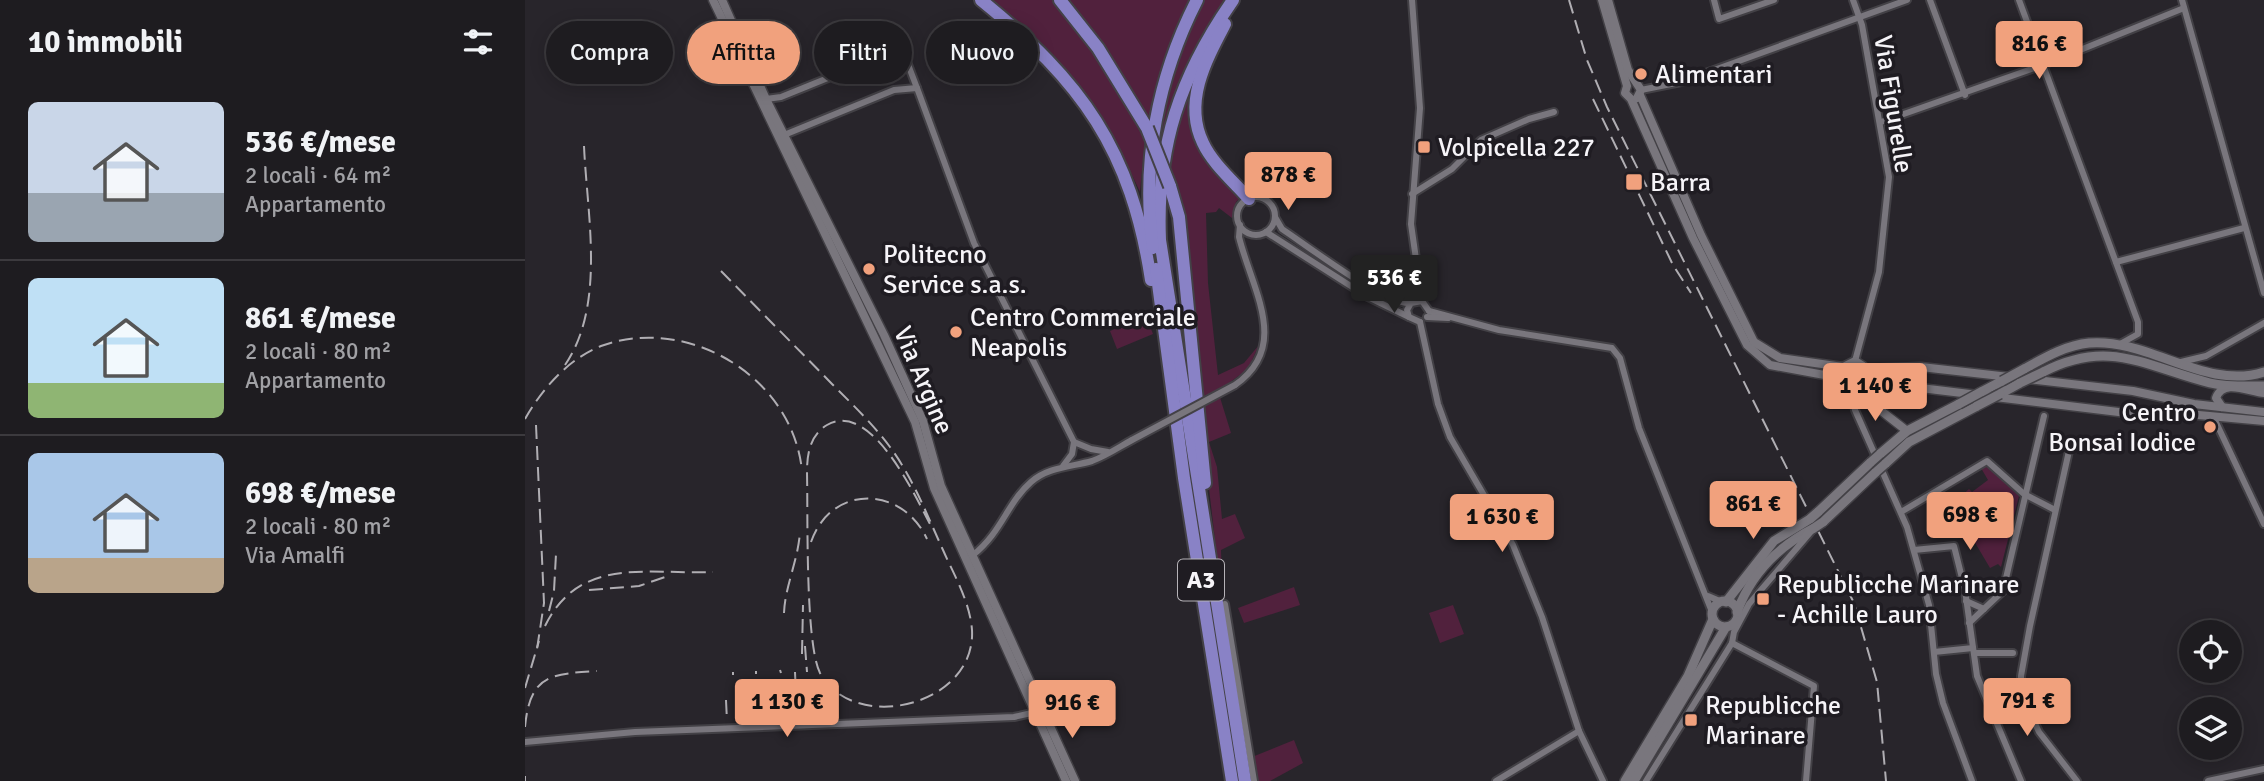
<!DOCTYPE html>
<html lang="it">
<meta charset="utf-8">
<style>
body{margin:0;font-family:Signika,sans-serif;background:#262529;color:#f1f3f6;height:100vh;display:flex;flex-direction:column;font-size:26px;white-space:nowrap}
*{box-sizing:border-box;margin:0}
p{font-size:23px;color:#a1a1a5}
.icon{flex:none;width:38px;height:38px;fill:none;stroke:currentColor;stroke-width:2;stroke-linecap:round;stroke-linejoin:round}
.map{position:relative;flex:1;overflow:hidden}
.panel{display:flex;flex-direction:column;background:#1e1c20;width:525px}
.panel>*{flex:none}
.hud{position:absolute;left:21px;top:21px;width:665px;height:63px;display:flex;gap:14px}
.buttons{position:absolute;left:1654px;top:620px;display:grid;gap:14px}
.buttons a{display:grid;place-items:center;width:63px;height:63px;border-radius:50%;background:#1e1c20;box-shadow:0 4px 18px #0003,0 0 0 2px #3c3a3e;font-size:35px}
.price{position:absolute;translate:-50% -60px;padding:0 16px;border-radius:7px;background:#f1a17d;color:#111;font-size:23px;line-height:46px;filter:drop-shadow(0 2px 4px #0008)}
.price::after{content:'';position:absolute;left:50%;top:42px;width:21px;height:16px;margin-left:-10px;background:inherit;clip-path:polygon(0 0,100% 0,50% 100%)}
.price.selected{background:#222;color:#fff}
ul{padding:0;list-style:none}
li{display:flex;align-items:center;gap:21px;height:175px;padding:0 28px}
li+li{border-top:2px solid #3c3a3e}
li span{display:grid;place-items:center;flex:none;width:196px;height:140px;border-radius:10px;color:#555}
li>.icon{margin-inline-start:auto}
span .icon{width:84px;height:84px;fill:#fffc;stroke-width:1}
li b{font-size:30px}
h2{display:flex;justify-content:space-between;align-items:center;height:84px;padding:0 28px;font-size:30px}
.tag{padding:0 24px;border-radius:32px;background:#1e1c20;box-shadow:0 4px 18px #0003,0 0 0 2px #3c3a3e;font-size:24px;line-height:63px}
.tag.selected{background:#f1a17d;color:#111}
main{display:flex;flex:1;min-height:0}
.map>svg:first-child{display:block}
.green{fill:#51213d}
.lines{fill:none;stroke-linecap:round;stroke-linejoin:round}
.minor-casing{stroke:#434146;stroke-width:10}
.tertiary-casing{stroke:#434146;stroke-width:11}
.secondary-casing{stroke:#434146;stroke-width:12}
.motorway-casing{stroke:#434146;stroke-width:16}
.minor{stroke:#79767d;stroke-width:6}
.tertiary{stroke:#79767d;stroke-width:8}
.secondary{stroke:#79767d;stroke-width:9}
.motorway{stroke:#8982c6;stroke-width:12}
.rail{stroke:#b0aeb3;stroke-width:2;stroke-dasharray:14 7;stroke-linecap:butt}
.minor-bridge-casing{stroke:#434146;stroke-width:10;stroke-linecap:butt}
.secondary-bridge-casing{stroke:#434146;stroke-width:12;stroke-linecap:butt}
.motorway-bridge-casing{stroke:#434146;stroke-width:16;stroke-linecap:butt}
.minor-bridge{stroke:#79767d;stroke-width:6}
.secondary-bridge{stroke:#79767d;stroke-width:9}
.motorway-bridge{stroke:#8982c6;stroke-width:12}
.poi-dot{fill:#f1a17d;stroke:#1f1c22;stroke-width:2.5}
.labels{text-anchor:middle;stroke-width:7;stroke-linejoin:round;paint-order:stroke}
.shield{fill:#1f1c22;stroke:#b6b3b8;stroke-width:2}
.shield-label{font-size:24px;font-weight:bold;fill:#f6f4f8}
.poi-label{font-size:26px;fill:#f6f4f8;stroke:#1f1c22;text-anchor:start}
.street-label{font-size:26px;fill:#f6f4f8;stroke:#1f1c22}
</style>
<main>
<section class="panel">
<h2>10 immobili<svg class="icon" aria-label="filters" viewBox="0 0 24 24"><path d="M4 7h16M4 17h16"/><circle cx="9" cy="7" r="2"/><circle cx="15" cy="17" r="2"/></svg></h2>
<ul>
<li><span style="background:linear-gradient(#c9d6e8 65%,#9aa5b1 0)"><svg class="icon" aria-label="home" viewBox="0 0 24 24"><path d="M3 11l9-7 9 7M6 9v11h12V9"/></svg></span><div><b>536 €/mese</b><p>2 locali · 64 m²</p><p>Appartamento</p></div></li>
<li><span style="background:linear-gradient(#bfe0f5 75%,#8fb573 0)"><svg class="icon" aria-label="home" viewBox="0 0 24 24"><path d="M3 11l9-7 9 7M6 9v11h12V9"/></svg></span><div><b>861 €/mese</b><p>2 locali · 80 m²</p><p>Appartamento</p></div></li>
<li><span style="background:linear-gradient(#a9c7e8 75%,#b9a48a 0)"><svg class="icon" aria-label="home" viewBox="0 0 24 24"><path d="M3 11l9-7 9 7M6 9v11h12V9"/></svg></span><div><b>698 €/mese</b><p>2 locali · 80 m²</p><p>Via Amalfi</p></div></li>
</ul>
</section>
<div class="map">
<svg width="1739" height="781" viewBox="0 0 1739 781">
<rect width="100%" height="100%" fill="#28252b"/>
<!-- green -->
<g class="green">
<path d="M 464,0 L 527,0 L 582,70 L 620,139 L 615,192 C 577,107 536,58 464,0 Z"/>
<path d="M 540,0 L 666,0 L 625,121 L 593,69 Z"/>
<path d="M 676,0 L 704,0 L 635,148 L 632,141 L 647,71 Z"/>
<path d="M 671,73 C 654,134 682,152 716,197 L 711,202 L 707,218 L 694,208 L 691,212 L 681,213 L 683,283 L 693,375 L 719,363 L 734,345 L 723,369 L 693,391 L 706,433 L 684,442 L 692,467 L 697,519 L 710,514 L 720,538 L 696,550 L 698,608 L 648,181 C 638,144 658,108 671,73 Z"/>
<path d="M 621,316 L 628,334 L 592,349 L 585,331 Z"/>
<path d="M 1462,465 L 1494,496 L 1476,567 L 1473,564 L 1465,568 L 1439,524 L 1435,525 L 1433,499 L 1444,489 L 1447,492 L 1463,480 L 1456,468 Z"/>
<path d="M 769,587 L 775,605 L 719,623 L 713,608 Z"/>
<path d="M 928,605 L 939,634 L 915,643 L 904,613 Z"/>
<path d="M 769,740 L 778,763 L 745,781 L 733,781 L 727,757 Z"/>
</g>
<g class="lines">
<defs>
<g id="minor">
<path d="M 887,0 L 895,108 L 886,224 L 897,301"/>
<path d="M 1189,0 L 1194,19 L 1249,0"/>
<path d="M 1328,0 L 1337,25 L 1364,177 L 1354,272 L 1330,361"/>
<path d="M 1405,0 L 1440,95"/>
<path d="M 1494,0 L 1613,322 L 1613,334 L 1595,344"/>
<path d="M 1657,0 L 1739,293"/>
<path d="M 1116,90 L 1156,82 L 1382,0"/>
<path d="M 241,99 L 256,97 L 367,52 L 379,54 L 392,88"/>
<path d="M 1356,122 L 1518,65 L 1659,8"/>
<path d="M 259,135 L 369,90 L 392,88 L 449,243 L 549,442 L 566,449 L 583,452"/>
<path d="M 887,194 L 927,169 L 956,140 L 1004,119 L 1029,112"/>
<circle cx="731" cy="216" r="19"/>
<path d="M 750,217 L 757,229 C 780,244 862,307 886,303"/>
<path d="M 741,232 L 843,297 L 884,317"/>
<path d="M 1591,262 L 1719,228"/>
<path d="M 904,311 L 974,330 L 1087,348 L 1095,358 L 1114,428 L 1187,612"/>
<path d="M 902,317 L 923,318"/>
<path d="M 895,322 L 913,404 L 925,437 L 988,545 L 1017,617 L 1054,731 L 1078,781"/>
<path d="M 895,322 L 884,317 L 882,310 L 886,303 L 897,301 L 904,311"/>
<path d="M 1656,362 L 1681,356 L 1739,323"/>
<path d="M 710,385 C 766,346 727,290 714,237 L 715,225"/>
<path d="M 1325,387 L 1330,410 L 1382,527 L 1404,605 L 1411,674 L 1418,703 L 1447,781"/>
<path d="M 1688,416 L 1739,524"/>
<path d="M 1546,442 L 1505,626 L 1496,676 L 1496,694 L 1514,732 L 1552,781"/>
<path d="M 538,466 L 547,454 L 549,442"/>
<path d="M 1376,512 L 1462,461 L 1499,494 L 1530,510"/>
<path d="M 1389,550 L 1429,546 L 1440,590 L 1452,676 L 1496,781"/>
<path d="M 448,555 C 477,532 482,503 506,482 C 523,467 546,467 567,461 C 581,456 594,447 607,440"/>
<path d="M 1183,596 L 1197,602"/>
<path d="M 1441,601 L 1459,609"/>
<path d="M 700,604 L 729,781"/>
<path d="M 1444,623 L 1478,591 L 1519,416"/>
<path d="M 1207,643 L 1289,686 L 1281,781"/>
<path d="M 1409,652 L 1448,648"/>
<path d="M 1449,653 L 1488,653"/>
<path d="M 0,742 L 110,732 L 489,717 L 511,712"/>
<path d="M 971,781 L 1054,731"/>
<path d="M 1121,781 L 1207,643 L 1209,632 L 1224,604 L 1289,528"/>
<path d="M 1683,781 L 1739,769"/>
</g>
<g id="tertiary">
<path d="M 188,0 L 390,422 L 409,488 L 541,781"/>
<path d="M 197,0 L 241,99 L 359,335 L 398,421 L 416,486 L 550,781"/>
<path d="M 1077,0 L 1102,86 L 1100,93 L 1106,99 L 1168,238 L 1222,345 L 1245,365 L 1316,378"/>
<path d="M 1083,0 L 1103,70 L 1116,90 L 1112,98"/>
<path d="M 1115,95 L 1176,235 L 1229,342 L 1255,358 L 1318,367"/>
<path d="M 1340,369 L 1396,367 L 1608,391 L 1669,404 L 1739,412"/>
<path d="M 1338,381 L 1610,414 L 1652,413 L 1739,421"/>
<path d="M 1328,386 L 1336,384 L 1341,375 L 1338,366 L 1330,361 L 1318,367 L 1318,381 L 1382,431"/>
<path d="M 1697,407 L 1691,398 C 1698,378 1724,392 1739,393"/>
</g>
<g id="secondary">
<path d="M 1499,369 C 1519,358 1541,345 1564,343 C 1624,338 1680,391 1739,372"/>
<path d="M 1518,372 C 1584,338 1619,366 1685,383 C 1702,387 1721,386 1739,386"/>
<path d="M 1456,392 L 1477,381"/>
<path d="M 1475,394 L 1495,383"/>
<path d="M 1355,454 L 1382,431 L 1434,404"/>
<path d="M 1360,464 L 1384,442 L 1452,406"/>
<path d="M 1293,512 L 1346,462"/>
<path d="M 1298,522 L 1351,472"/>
<circle cx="1200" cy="614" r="13"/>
<path d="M 1201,602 L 1249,541 L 1285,519"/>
<path d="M 1212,612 C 1226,574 1254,546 1289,528"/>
<path d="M 1100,781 L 1163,676 L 1188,619"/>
<path d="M 1109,781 L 1201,627"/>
</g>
<g id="motorway">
<path d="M 456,0 C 557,82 606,149 626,280"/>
<path d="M 535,0 L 573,48 L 622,128"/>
<path d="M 708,0 C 655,76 631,147 635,240 L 720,781"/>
<path d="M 700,24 C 681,60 658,102 678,143 C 687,163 709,182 724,199"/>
<path d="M 645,186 L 654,217 L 680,483"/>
<path d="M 628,248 C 616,162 633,76 672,0"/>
<path d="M 631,269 L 659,478 L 707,781"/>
</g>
</defs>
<!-- minor casing -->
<use href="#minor" class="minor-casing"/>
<!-- tertiary casing -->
<use href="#tertiary" class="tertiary-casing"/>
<!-- secondary casing -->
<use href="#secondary" class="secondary-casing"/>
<!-- motorway casing -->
<use href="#motorway" class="motorway-casing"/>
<!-- minor -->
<use href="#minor" class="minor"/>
<!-- tertiary -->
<use href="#tertiary" class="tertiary"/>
<!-- secondary -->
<use href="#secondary" class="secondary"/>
<!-- motorway -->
<use href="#motorway" class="motorway"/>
<!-- rail -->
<g class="rail">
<path d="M 1044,0 L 1062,60 L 1082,107 L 1329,603 L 1352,682 L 1361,781"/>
<path d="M 1068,99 L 1148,265 L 1166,293"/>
<path d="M 196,271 C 233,309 270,346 307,384 C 327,404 348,424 365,447 C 388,478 402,515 418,550 C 429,575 445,602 447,630 C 451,706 329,735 295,673 C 280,643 283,513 282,472 C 282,454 285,435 302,425 C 346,400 389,494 405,524"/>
<path d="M 40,365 C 81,305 62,215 59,146"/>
<path d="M 0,419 C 17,389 43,359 76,346 C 164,314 268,378 277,471"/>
<path d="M 11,425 L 19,603 L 12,649"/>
<path d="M 286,542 C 306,484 377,485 402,539"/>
<path d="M 64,590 L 114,586 L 143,576"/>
<path d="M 24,611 L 29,591 L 31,554"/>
<path d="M 259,613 C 260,586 273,561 275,532"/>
<path d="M 20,626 C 55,555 123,575 188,572"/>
<path d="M 280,646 L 282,672"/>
<path d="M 277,654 L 278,605"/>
<path d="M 255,670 L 256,673"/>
<path d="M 231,671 L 231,674"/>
<path d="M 208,672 L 208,675"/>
<path d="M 270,672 L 272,719"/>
<path d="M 0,688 L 14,641"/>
<path d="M 287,696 L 288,719"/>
<path d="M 212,699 L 213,721"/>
<path d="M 224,699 L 225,721"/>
<path d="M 201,700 L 202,721"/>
<path d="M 0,727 C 5,675 25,674 72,671"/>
<path d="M 0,776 L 0,781"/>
</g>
<defs>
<path id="minor-bridge" d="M 607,440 L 710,385"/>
<g id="secondary-bridge">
<path d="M 1477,381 L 1499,369"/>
<path d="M 1495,383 L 1518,372"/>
<path d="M 1434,404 L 1456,392"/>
<path d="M 1452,406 L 1475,394"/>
<path d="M 1346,462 L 1355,454"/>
<path d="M 1351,472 L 1360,464"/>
<path d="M 1285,519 L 1293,512"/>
<path d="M 1289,528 L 1298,522"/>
</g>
<path id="motorway-bridge" d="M 622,128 L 645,186"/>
</defs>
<!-- minor-bridge casing -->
<use href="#minor-bridge" class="minor-bridge-casing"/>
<!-- secondary-bridge casing -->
<use href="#secondary-bridge" class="secondary-bridge-casing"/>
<!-- motorway-bridge casing -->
<use href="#motorway-bridge" class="motorway-bridge-casing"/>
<!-- minor-bridge -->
<use href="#minor-bridge" class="minor-bridge"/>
<!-- secondary-bridge -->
<use href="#secondary-bridge" class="secondary-bridge"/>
<!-- motorway-bridge -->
<use href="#motorway-bridge" class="motorway-bridge"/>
</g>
<!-- markers -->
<g class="poi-dot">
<circle cx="1116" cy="74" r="7"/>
<rect x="892" y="140" width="14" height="14" rx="3.5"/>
<rect x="1100" y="173" width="18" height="18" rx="3.5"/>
<circle cx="344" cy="269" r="7"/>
<circle cx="431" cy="332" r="7"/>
<circle cx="1685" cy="427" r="7"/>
<rect x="1231" y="592" width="14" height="14" rx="3.5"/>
<rect x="1159" y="713" width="14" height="14" rx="3.5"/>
</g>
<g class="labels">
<!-- shield labels -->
<rect class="shield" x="653" y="559.5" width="46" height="41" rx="5"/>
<g class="shield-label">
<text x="676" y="588">A3</text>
</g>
<!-- poi labels -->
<g class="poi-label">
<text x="1130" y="83">Alimentari</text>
<text x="913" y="156">Volpicella 227</text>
<text x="1125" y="191">Barra</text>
<text x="358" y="263">Politecno<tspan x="358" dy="30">Service s.a.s.</tspan></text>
<text x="445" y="326">Centro Commerciale<tspan x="445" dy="30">Neapolis</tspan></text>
<text x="1671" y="421" text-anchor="end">Centro<tspan x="1671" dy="30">Bonsai Iodice</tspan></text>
<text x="1252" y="593">Republicche Marinare<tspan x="1252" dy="30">- Achille Lauro</tspan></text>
<text x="1180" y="714">Republicche<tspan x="1180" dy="30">Marinare</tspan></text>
</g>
<!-- street labels -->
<g class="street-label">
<text transform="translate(1369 104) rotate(81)" y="9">Via Figurelle</text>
<text transform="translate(399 380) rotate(67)" y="9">Via Argine</text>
</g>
</g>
</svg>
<div class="buttons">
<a><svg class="icon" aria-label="locate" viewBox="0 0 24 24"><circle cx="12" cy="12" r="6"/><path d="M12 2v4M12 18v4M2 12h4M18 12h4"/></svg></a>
<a><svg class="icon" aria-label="layers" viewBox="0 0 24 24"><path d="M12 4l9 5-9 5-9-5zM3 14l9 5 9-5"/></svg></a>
</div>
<b class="price" style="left:1514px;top:81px">816 €</b>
<b class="price" style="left:763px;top:212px">878 €</b>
<b class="price selected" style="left:869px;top:315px">536 €</b>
<b class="price" style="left:1350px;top:423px">1 140 €</b>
<b class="price" style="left:1228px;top:541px">861 €</b>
<b class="price" style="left:1445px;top:552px">698 €</b>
<b class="price" style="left:977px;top:554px">1 630 €</b>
<b class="price" style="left:1502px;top:738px">791 €</b>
<b class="price" style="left:262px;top:739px">1 130 €</b>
<b class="price" style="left:547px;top:740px">916 €</b>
<div class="hud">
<a class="tag">Compra</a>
<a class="tag selected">Affitta</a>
<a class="tag">Filtri</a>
<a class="tag">Nuovo</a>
</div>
</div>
</main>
